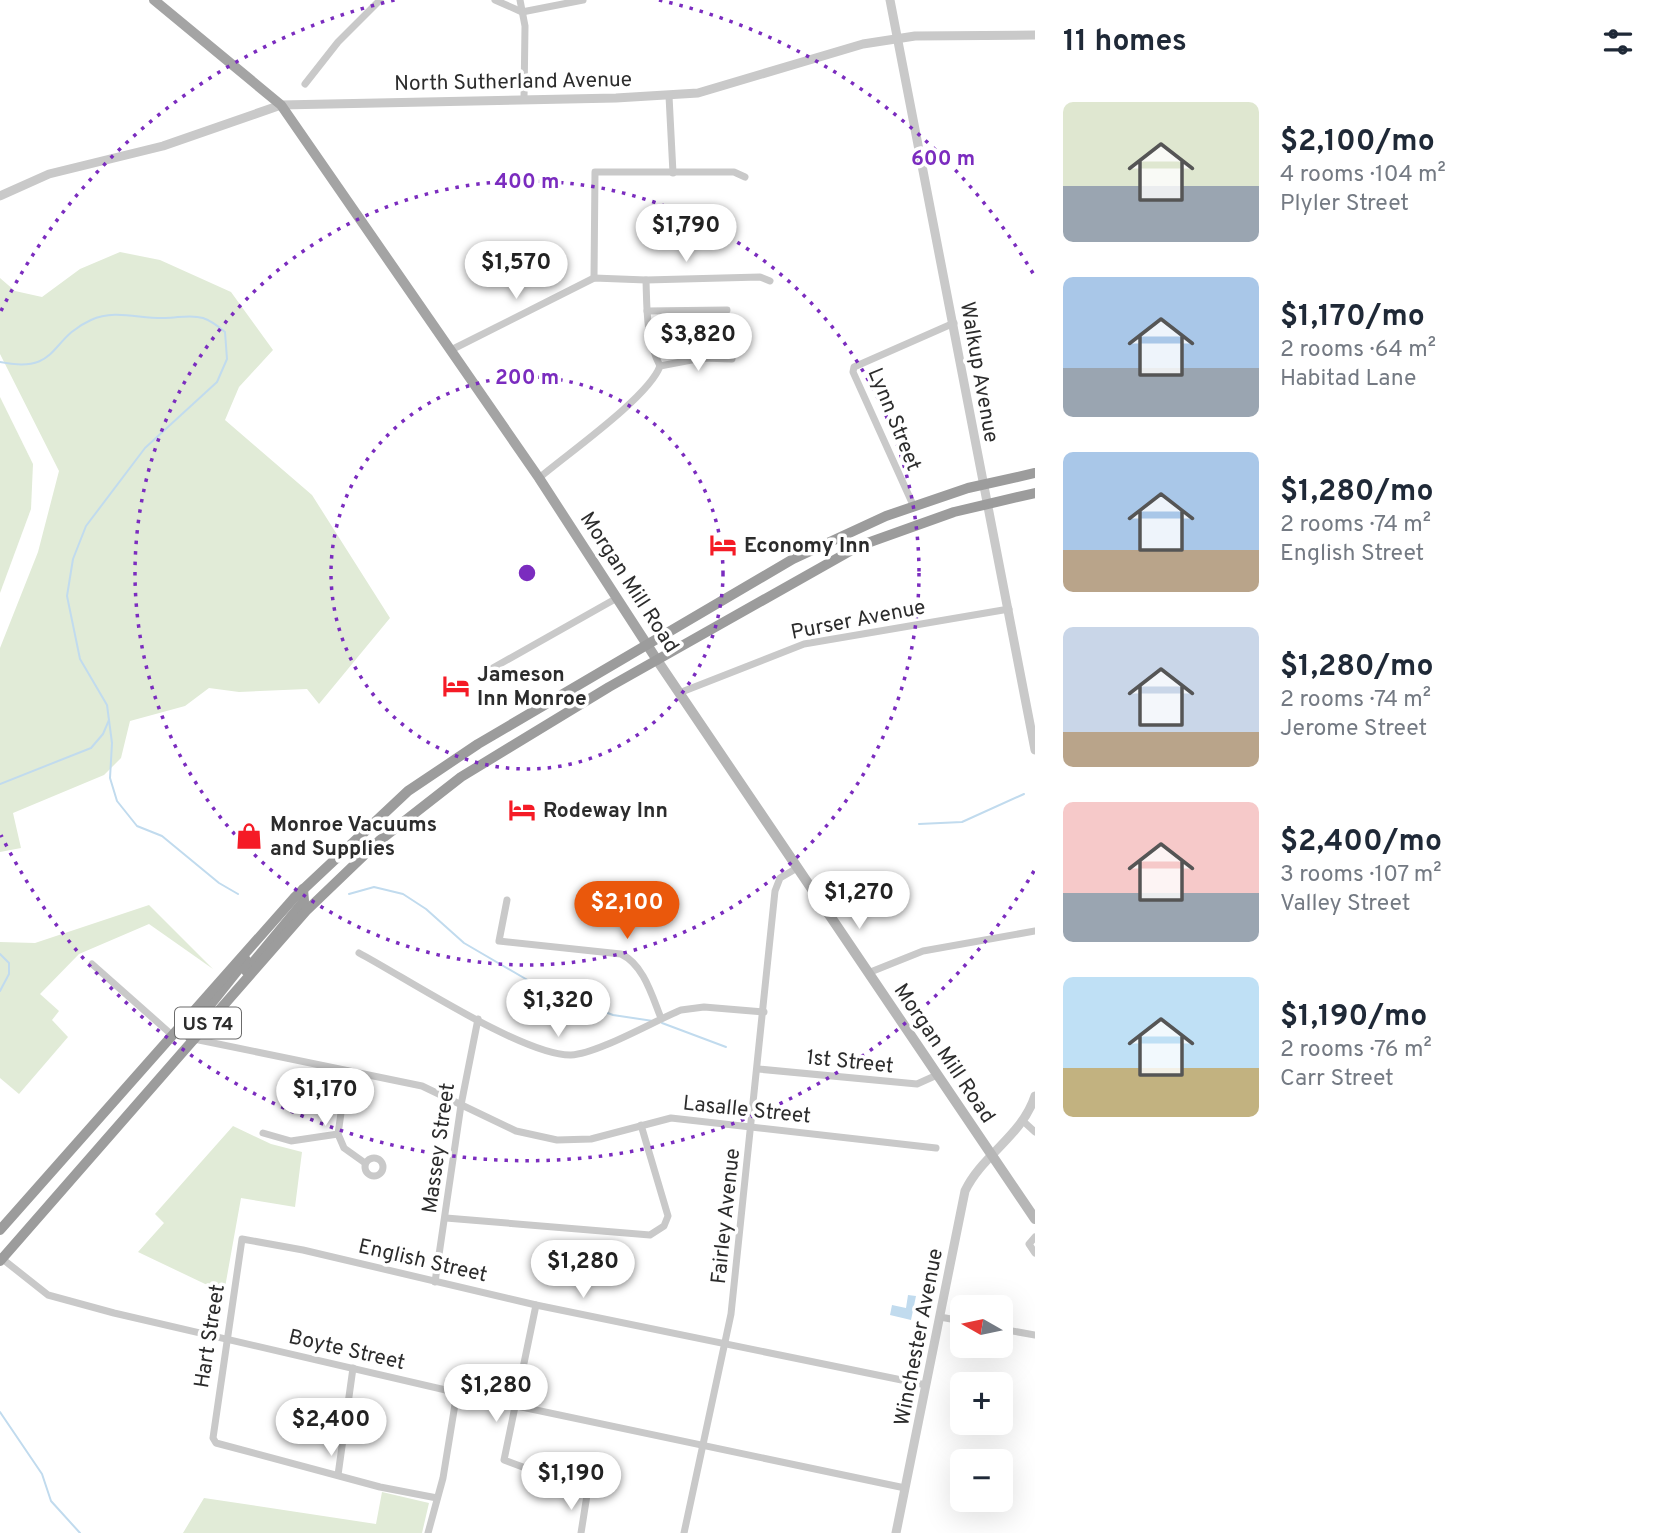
<!DOCTYPE html>
<meta charset="utf-8">
<style>
body{margin:0;font-family:Overpass,sans-serif;background:#f6f6f7;color:#1f2937;height:100vh;display:flex;flex-direction:column;font-size:26px;white-space:nowrap}
*{box-sizing:border-box;margin:0}
p{font-size:23px;color:#747a83}
.icon{flex:none;width:38px;height:38px;fill:none;stroke:currentColor;stroke-width:2;stroke-linecap:round;stroke-linejoin:round}
.map{position:relative;flex:1;overflow:hidden}
.sheet{display:flex;flex-direction:column;background:#fff;width:630px}
.sheet>*{flex:none}
.needle{width:46px;rotate:279deg}
.controls{position:absolute;left:950px;top:1295px;display:grid;gap:14px}
.controls a{display:grid;place-items:center;width:63px;height:63px;border-radius:10px;background:#fff;box-shadow:0 7px 28px #0002;font-size:35px}
.price{position:absolute;translate:-50% -60px;padding:0 16px;border-radius:24px;background:#fff;color:#222;font-size:23px;line-height:46px;filter:drop-shadow(0 2px 4px #0008)}
.price::after{content:'';position:absolute;left:50%;top:42px;width:21px;height:16px;margin-left:-10px;background:inherit;clip-path:polygon(0 0,100% 0,50% 100%)}
.price.active{background:#ea580c;color:#fff}
ul{padding:0;list-style:none}
li{display:flex;align-items:center;gap:21px;height:175px;padding:0 28px}
li span{display:grid;place-items:center;flex:none;width:196px;height:140px;border-radius:10px;color:#555}
li>.icon{margin-inline-start:auto}
span .icon{width:84px;height:84px;fill:#fffc;stroke-width:1}
li b{font-size:30px}
h2{display:flex;justify-content:space-between;align-items:center;height:84px;padding:0 28px;font-size:30px}
main{display:flex;flex:1;min-height:0}
.map>svg:first-child{display:block}
.green{fill:#e1ebd7}
.water{fill:#c1dbee}
.lines{fill:none;stroke-linecap:round;stroke-linejoin:round}
.stream{stroke:#c1dbee;stroke-width:2}
.minor{stroke:#c9c9c9;stroke-width:7}
.tertiary{stroke:#c9c9c9;stroke-width:9}
.secondary{stroke:#b6b6b6;stroke-width:10}
.primary{stroke:#a4a4a4;stroke-width:10}
.trunk{stroke:#9c9c9c;stroke-width:10}
.ring{fill:none;stroke:#7b2cbf;stroke-width:3.5;stroke-dasharray:3.5 7}
.labels{text-anchor:middle;stroke-width:7;stroke-linejoin:round;paint-order:stroke}
.shield{fill:#fff;stroke:#6b6b6b;stroke-width:2}
.shield-label{font-size:19px;font-weight:bold;fill:#2c2c2c}
.street-label{font-size:21px;fill:#2c2c2c;stroke:#fff}
.poi-label{font-size:21px;font-weight:bold;fill:#2c2c2c;stroke:#fff;text-anchor:start}
.centre{fill:#7b2cbf;stroke:#fff;stroke-width:3.5}
.ring-label{font-size:21px;text-anchor:middle;font-weight:bold;fill:#7b2cbf;stroke:#fff;stroke-width:7;stroke-linejoin:round;paint-order:stroke}
</style>
<main>
<div class="map">
<svg width="1035" height="1533" viewBox="0 0 1035 1533">
<rect width="100%" height="100%" fill="#fff"/>
<!-- green -->
<g class="green">
<path d="M 120,252 L 160,260 L 231,292 L 273,350 L 239,387 L 225,420 L 312,495 L 390,618 L 319,704 L 307,689 L 239,692 L 209,688 L 185,706 L 130,721 L 121,758 L 104,775 L 13,813 L 21,848 L 0,852 L 0,648 L 38,552 L 59,471 L 0,354 L 0,278 L 15,291 L 42,297 L 80,269 Z"/>
<path d="M 0,397 L 33,464 L 31,509 L 0,593 Z"/>
<path d="M 149,905 L 213,969 L 149,924 L 79,954 L 40,994 L 59,1011 L 52,1020 L 68,1037 L 19,1094 L 0,1078 L 0,942 L 35,943 Z"/>
<path d="M 233,1126 L 271,1144 L 302,1152 L 295,1207 L 241,1198 L 224,1293 L 138,1252 L 164,1223 L 155,1214 Z"/>
<path d="M 382,1492 L 429,1503 L 422,1533 L 183,1533 L 204,1498 L 376,1524 Z"/>
</g>
<!-- water -->
<path class="water" d="M 908,1295 L 916,1296 L 911,1320 L 890,1315 L 892,1305 L 906,1308 Z"/>
<g class="lines">
<!-- stream -->
<g class="stream">
<path d="M 0,362 C 60,374 48,339 91,320 C 115,309 140,319 165,318 C 178,318 190,314 203,318 C 212,321 218,326 225,332 L 227,359 L 217,382 L 145,448 L 86,526 L 73,559 L 67,596 L 80,659 L 107,705 L 112,743 L 110,778 L 117,801 L 137,826 L 162,836 L 219,883 L 238,894"/>
<path d="M 0,784 L 91,748 L 103,734 L 109,720"/>
<path d="M 919,824 L 962,822 L 1024,794"/>
<path d="M 349,894 L 374,887 L 403,894 L 426,909 L 464,943 L 543,989 L 613,1015 L 653,1021"/>
<path d="M 0,954 L 9,963 L 9,974 L 0,991"/>
<path d="M 662,1023 L 726,1047"/>
<path d="M 0,1412 L 42,1474 L 51,1501 L 80,1533"/>
</g>
<!-- minor -->
<g class="minor">
<path d="M 495,0 L 522,12 L 583,0"/>
<path d="M 520,0 L 525,26 L 524,99"/>
<path d="M 305,84 L 338,42 L 380,0"/>
<path d="M 669,96 L 673,173"/>
<path d="M 594,278 L 595,172 L 734,172 L 745,177"/>
<path d="M 647,311 L 727,310"/>
<path d="M 451,350 L 594,278 L 646,280 L 760,277 L 770,281"/>
<path d="M 660,366 L 702,358 L 732,359"/>
<path d="M 539,478 C 567,454 649,397 660,366 C 646,338 647,311 646,280"/>
<path d="M 914,507 L 853,372 L 854,367 L 954,323"/>
<path d="M 491,669 L 617,598"/>
<path d="M 679,693 L 804,644 L 1009,609"/>
<path d="M 507,900 L 499,941 L 621,954 C 644,965 652,996 661,1018"/>
<path d="M 359,953 C 406,978 524,1056 571,1055 C 597,1054 654,1021 681,1010 L 704,1007 L 764,1012"/>
<path d="M 92,964 L 172,1035"/>
<path d="M 868,973 L 923,951 L 1035,931"/>
<path d="M 194,1039 L 422,1086 L 516,1131 L 557,1140 L 591,1139 L 671,1118 L 936,1148"/>
<path d="M 758,1069 L 917,1084 L 937,1075"/>
<path d="M 347,1071 L 338,1134 L 344,1148 L 365,1163"/>
<path d="M 1023,1121 L 1035,1132"/>
<path d="M 263,1133 L 291,1141 L 338,1134"/>
<circle cx="374" cy="1167" r="9"/>
<path d="M 446,1218 L 650,1235 L 664,1226 L 668,1216 L 641,1125"/>
<path d="M 1035,1237 L 1029,1244 L 1035,1253"/>
<path d="M 0,1257 L 48,1295 L 114,1313 L 493,1401 L 905,1488"/>
<path d="M 435,1282 L 461,1105 L 478,1019"/>
<path d="M 536,1305 L 504,1460 L 571,1485 L 587,1495 L 581,1533"/>
<path d="M 940,1317 L 962,1321"/>
<path d="M 1001,1329 L 1035,1335"/>
<path d="M 338,1475 L 353,1368"/>
<path d="M 437,1498 L 380,1487 L 216,1443 L 213,1438 L 242,1239 L 303,1250 L 536,1305 L 926,1385"/>
<path d="M 428,1533 L 443,1478 L 457,1392"/>
<path d="M 684,1533 L 731,1314 L 775,891 L 780,878 L 797,868"/>
</g>
<!-- tertiary -->
<g class="tertiary">
<path d="M 890,0 L 1035,750"/>
<path d="M 0,196 L 49,174 L 163,146 L 281,105 L 616,98 L 698,93 L 863,44 L 915,36 L 1035,35"/>
<path d="M 896,1533 L 965,1191 C 982,1155 1022,1136 1035,1096"/>
</g>
<!-- secondary -->
<path class="secondary" d="M 657,660 L 1035,1219"/>
<!-- primary -->
<path class="primary" d="M 154,0 L 281,105 L 539,478 L 657,660"/>
<!-- trunk -->
<g class="trunk">
<path d="M 246,971 L 304,901 L 303,889"/>
<path d="M 194,1039 L 190,1037 L 191,1029 L 246,960"/>
<path d="M 0,1230 L 294,898 L 408,791 L 478,744 L 793,559 L 886,516 L 968,488 L 1035,473"/>
<path d="M 0,1261 L 306,911 L 379,841 L 461,777 L 609,687 L 859,546 L 954,512 L 1035,493"/>
</g>
</g>
<!-- distance rings -->
<g class="ring">
<circle cx="527" cy="573" r="196"/>
<circle cx="527" cy="573" r="392"/>
<path d="M1034 871A588 588 0 0 1 1 835M1 311A588 588 0 0 1 395 0M659 0A588 588 0 0 1 1034 275"/>
</g>
<!-- icons -->
<defs>
<symbol id="hotel-bare" viewBox="-9 -9 18 18"><path d="M-6-4.5h1.5V1H6V5H4.5V3h-9V5H-6ZM-4 0a1.8 1.8 0 1 1 3.6 0ZM.5 0V-2.5h3Q6-2.5 6 0Z" fill="#f51b26" stroke="#fff" stroke-width="2.5" paint-order="stroke"/></symbol>
<symbol id="shop-bare" viewBox="-9 -9 18 18"><path d="M-5-2.5h2.3a2.7 3.5 0 0 1 5.4 0H5L5.5 6h-11ZM-1.5-2.5h3a1.5 2.3 0 0 0-3 0Z" fill="#f51b26" stroke="#fff" stroke-width="2.5" paint-order="stroke"/></symbol>
</defs>
<g fill-rule="evenodd">
<use href="#hotel-bare" x="704" y="526" width="38" height="38"/>
<use href="#hotel-bare" x="437" y="667" width="38" height="38"/>
<use href="#hotel-bare" x="503" y="791" width="38" height="38"/>
<use href="#shop-bare" x="230" y="817" width="38" height="38"/>
</g>
<g class="labels">
<!-- shield labels -->
<rect class="shield" x="175" y="1007.5" width="66" height="31" rx="5"/>
<g class="shield-label">
<text x="208" y="1030">US 74</text>
</g>
<!-- street labels -->
<g class="street-label">
<text transform="translate(513 81) rotate(-1)" y="7">North Sutherland Avenue</text>
<text transform="translate(980 372) rotate(80)" y="7">Walkup Avenue</text>
<text transform="translate(895 419) rotate(68)" y="7">Lynn Street</text>
<text transform="translate(630 582) rotate(57)" y="7">Morgan Mill Road</text>
<text transform="translate(858 619) rotate(-11)" y="7">Purser Avenue</text>
<text transform="translate(945 1053) rotate(56)" y="7">Morgan Mill Road</text>
<text transform="translate(850 1061) rotate(6)" y="7">1st Street</text>
<text transform="translate(747 1109) rotate(6)" y="7">Lasalle Street</text>
<text transform="translate(438 1148) rotate(-82)" y="7">Massey Street</text>
<text transform="translate(725 1216) rotate(-84)" y="7">Fairley Avenue</text>
<text transform="translate(423 1260) rotate(13)" y="7">English Street</text>
<text transform="translate(209 1336) rotate(-81)" y="7">Hart Street</text>
<text transform="translate(918 1337) rotate(-79)" y="7">Winchester Avenue</text>
<text transform="translate(347 1349) rotate(13)" y="7">Boyte Street</text>
</g>
<!-- poi labels -->
<g class="poi-label">
<text x="744" y="552">Economy Inn</text>
<text x="477" y="681">Jameson<tspan x="477" dy="24">Inn Monroe</tspan></text>
<text x="543" y="817">Rodeway Inn</text>
<text x="270" y="831">Monroe Vacuums<tspan x="270" dy="24">and Supplies</tspan></text>
</g>
</g>
<circle cx="527" cy="573" r="10" class="centre"/>
<g class="ring-label">
<text x="943" y="165">600 m</text>
<text x="527" y="188">400 m</text>
<text x="527" y="384">200 m</text>
</g>
</svg>
<div class="controls">
<a><svg class="needle" viewBox="-14 -14 28 28"><path d="M0-13l5 13h-10z" fill="#e53935"/><path d="M0 13l5-13h-10z" fill="#747a83"/></svg></a>
<a>+</a>
<a>−</a>
</div>
<b class="price" style="left:686px;top:264px">$1,790</b>
<b class="price" style="left:516px;top:301px">$1,570</b>
<b class="price" style="left:698px;top:373px">$3,820</b>
<b class="price" style="left:859px;top:931px">$1,270</b>
<b class="price active" style="left:627px;top:941px">$2,100</b>
<b class="price" style="left:558px;top:1039px">$1,320</b>
<b class="price" style="left:325px;top:1128px">$1,170</b>
<b class="price" style="left:583px;top:1300px">$1,280</b>
<b class="price" style="left:496px;top:1424px">$1,280</b>
<b class="price" style="left:331px;top:1458px">$2,400</b>
<b class="price" style="left:571px;top:1512px">$1,190</b>
</div>
<section class="sheet">
<h2>11 homes<svg class="icon" aria-label="filters" viewBox="0 0 24 24"><path d="M4 7h16M4 17h16"/><circle cx="9" cy="7" r="2"/><circle cx="15" cy="17" r="2"/></svg></h2>
<ul>
<li><span style="background:linear-gradient(#dfe7d0 60%,#9aa5b1 0)"><svg class="icon" aria-label="home" viewBox="0 0 24 24"><path d="M3 11l9-7 9 7M6 9v11h12V9"/></svg></span><div><b>$2,100/mo</b><p>4 rooms · 104 m²</p><p>Plyler Street</p></div></li>
<li><span style="background:linear-gradient(#a9c7e8 65%,#9aa5b1 0)"><svg class="icon" aria-label="home" viewBox="0 0 24 24"><path d="M3 11l9-7 9 7M6 9v11h12V9"/></svg></span><div><b>$1,170/mo</b><p>2 rooms · 64 m²</p><p>Habitad Lane</p></div></li>
<li><span style="background:linear-gradient(#a9c7e8 70%,#b9a48a 0)"><svg class="icon" aria-label="home" viewBox="0 0 24 24"><path d="M3 11l9-7 9 7M6 9v11h12V9"/></svg></span><div><b>$1,280/mo</b><p>2 rooms · 74 m²</p><p>English Street</p></div></li>
<li><span style="background:linear-gradient(#c9d6e8 75%,#b9a48a 0)"><svg class="icon" aria-label="home" viewBox="0 0 24 24"><path d="M3 11l9-7 9 7M6 9v11h12V9"/></svg></span><div><b>$1,280/mo</b><p>2 rooms · 74 m²</p><p>Jerome Street</p></div></li>
<li><span style="background:linear-gradient(#f6c9c9 65%,#9aa5b1 0)"><svg class="icon" aria-label="home" viewBox="0 0 24 24"><path d="M3 11l9-7 9 7M6 9v11h12V9"/></svg></span><div><b>$2,400/mo</b><p>3 rooms · 107 m²</p><p>Valley Street</p></div></li>
<li><span style="background:linear-gradient(#bfe0f5 65%,#c2b280 0)"><svg class="icon" aria-label="home" viewBox="0 0 24 24"><path d="M3 11l9-7 9 7M6 9v11h12V9"/></svg></span><div><b>$1,190/mo</b><p>2 rooms · 76 m²</p><p>Carr Street</p></div></li>
</ul>
</section>
</main>
